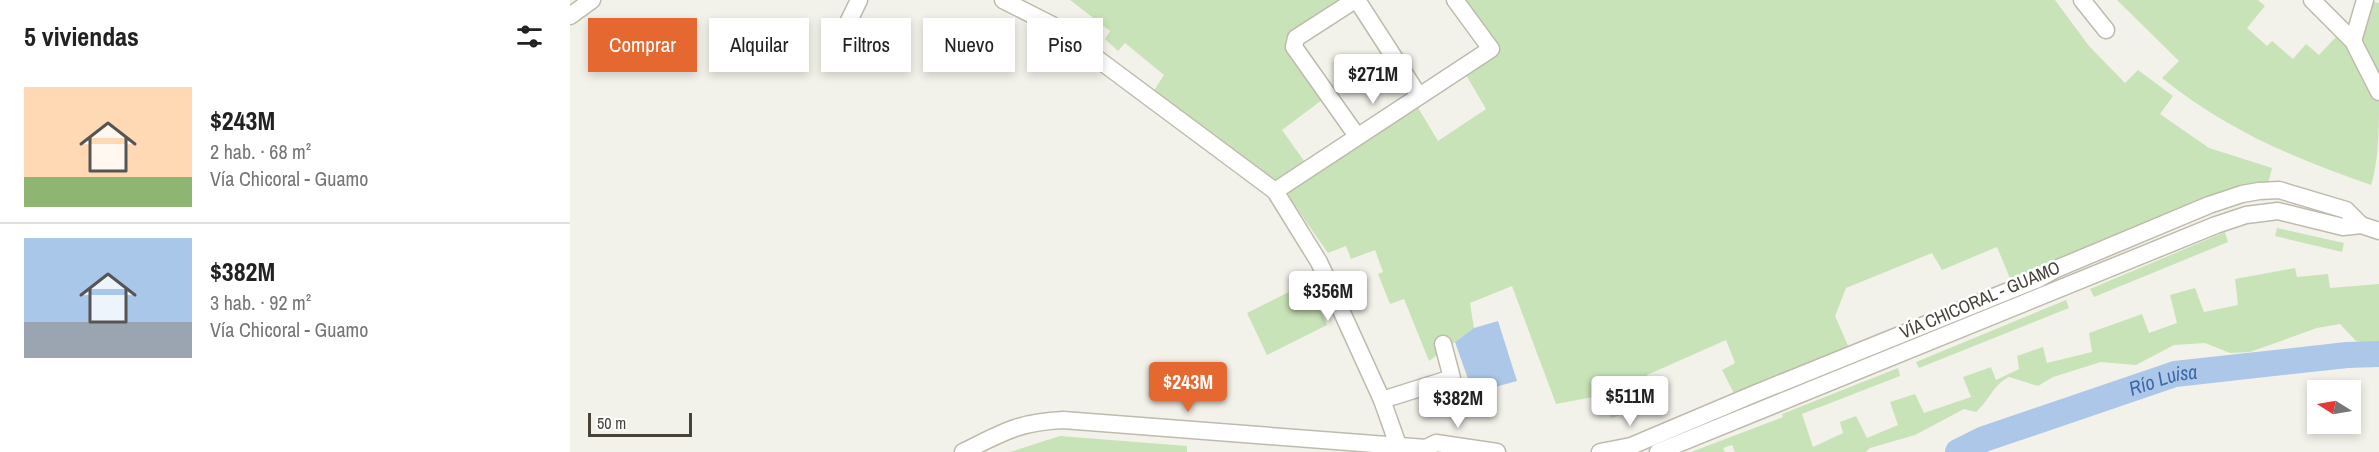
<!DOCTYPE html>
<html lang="es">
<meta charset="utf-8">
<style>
body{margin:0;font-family:"Archivo Narrow",sans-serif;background:#f6f6f6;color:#222;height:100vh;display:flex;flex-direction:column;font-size:22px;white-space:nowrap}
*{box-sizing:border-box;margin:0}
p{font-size:20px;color:#767676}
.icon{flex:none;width:33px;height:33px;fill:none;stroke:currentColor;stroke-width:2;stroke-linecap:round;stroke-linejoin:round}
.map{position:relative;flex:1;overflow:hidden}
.details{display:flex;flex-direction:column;background:#fff;width:570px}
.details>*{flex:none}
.hud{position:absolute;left:18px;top:18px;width:570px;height:54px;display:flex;gap:12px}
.needle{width:39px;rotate:281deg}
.fabs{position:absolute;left:1737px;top:380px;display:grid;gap:12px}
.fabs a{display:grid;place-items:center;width:54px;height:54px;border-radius:0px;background:#fff;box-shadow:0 3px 9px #0003;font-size:30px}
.scale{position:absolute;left:18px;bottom:15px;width:104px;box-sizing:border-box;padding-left:6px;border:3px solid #474339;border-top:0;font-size:16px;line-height:21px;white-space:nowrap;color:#474339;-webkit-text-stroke:4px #fff;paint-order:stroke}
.price{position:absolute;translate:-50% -51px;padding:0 14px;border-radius:6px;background:#fff;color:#222;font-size:20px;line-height:39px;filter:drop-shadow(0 2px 3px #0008)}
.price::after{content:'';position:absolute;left:50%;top:36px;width:18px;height:14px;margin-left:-9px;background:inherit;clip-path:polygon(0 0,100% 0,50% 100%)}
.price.active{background:#e46830;color:#fff}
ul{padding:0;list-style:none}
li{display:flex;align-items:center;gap:18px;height:150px;padding:0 24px}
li+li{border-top:2px solid #e0e0e0}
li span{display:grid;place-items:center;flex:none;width:168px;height:120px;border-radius:0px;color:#555}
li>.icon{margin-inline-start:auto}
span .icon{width:72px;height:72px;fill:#fffc;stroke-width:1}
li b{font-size:26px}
h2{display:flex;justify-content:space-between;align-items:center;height:72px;padding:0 24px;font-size:26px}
.chip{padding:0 21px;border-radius:0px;background:#fff;box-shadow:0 3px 9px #0003;font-size:21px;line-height:54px}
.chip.active{background:#e46830;color:#fff}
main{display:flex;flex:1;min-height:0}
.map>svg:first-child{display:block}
.green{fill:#c8e3b7}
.water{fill:#adc7e9}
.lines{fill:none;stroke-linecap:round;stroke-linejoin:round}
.river{stroke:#adc7e9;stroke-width:26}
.minor-casing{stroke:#bebbad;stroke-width:19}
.minor{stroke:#fff;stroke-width:16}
.labels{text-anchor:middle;stroke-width:5;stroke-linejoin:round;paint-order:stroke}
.street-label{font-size:18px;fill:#474339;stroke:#fff}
.water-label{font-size:20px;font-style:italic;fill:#3c6aa8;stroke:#fff}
</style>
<main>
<section class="details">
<h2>5 viviendas<svg class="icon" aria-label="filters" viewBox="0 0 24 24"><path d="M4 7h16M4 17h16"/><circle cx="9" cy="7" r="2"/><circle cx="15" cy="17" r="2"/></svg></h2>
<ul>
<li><span style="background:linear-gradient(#ffd9b3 75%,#8fb573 0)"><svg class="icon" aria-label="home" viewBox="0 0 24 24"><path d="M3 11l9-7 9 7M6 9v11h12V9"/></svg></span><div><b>$243M</b><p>2 hab. · 68 m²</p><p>Vía Chicoral - Guamo</p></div></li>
<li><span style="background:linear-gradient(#a9c7e8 70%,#9aa5b1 0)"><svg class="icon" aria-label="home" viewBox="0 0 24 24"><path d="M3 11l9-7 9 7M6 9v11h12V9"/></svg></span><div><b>$382M</b><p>3 hab. · 92 m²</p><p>Vía Chicoral - Guamo</p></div></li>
</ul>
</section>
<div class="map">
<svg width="1809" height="452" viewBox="0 0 1809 452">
<rect width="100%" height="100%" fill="#f3f2ea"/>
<!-- green -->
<g class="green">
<path d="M 500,0 L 775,0 L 723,36 L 752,100 L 712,130 L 737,165 L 706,185 L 583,92 L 594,75 L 555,43 L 548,51 L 535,39 L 540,31 Z"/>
<path d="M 896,0 L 1485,0 L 1519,46 L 1555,83 L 1568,70 L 1603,96 L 1590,114 L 1639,148 L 1702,168 L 1698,184 L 1442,283 L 1427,247 L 1372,270 L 1362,253 L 1276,288 L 1265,316 L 1280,350 L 1167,399 L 1152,370 L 1165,363 L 1156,340 L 1077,375 L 1085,405 L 1041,418 L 1034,395 L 986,404 L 942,286 L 900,303 L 904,328 L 859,361 L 834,299 L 820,304 L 808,274 L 813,272 L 805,250 L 781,259 L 776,246 L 758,253 L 716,193 L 847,106 L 868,141 L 916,109 L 896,75 L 930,49 Z"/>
<path d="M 1547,0 L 1688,0 L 1695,6 L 1677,28 L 1697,46 L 1702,41 L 1723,59 L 1736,44 L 1749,55 L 1766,37 C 1781,52 1805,80 1809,102 C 1809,126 1809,161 1801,185 C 1722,157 1658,131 1592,78 L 1609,61 Z"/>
<path d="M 1801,1 L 1809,3 L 1809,77 L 1789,42 Z"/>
<path d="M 1707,228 L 1774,243 L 1772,252 L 1705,236 Z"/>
<path d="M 1655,232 L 1658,242 L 1524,297 L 1520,289 Z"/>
<path d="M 1725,268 L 1727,277 L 1758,274 L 1760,288 L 1809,284 L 1809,342 L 1805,345 L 1786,341 L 1770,324 L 1747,328 L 1680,352 L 1660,353 L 1635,343 L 1604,345 L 1566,365 L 1531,362 L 1483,377 L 1468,386 L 1439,377 C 1423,385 1420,399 1406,412 L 1394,409 L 1345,435 L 1300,448 L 1296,452 L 1165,452 L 1162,445 L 1153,448 L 1155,452 L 1121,452 L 1213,417 L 1212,414 L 1328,368 L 1330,376 L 1232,414 L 1243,447 L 1273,433 L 1270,422 L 1286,416 L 1297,438 L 1328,425 L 1320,402 L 1345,394 L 1354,413 L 1401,397 L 1393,377 L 1421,367 L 1426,380 L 1449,369 L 1447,356 L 1473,347 L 1477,363 L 1522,352 L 1519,333 L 1572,314 L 1579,333 L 1607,323 L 1600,295 L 1625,288 L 1634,312 L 1668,305 L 1665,279 Z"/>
<path d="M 737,283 L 757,325 L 697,355 L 677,313 Z"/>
<path d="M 1496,300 L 1499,308 L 1349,368 L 1346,362 Z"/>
<path d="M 490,436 L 617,446 L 617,452 L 440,452 Z"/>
</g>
<!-- water -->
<path class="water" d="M 928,321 L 947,381 L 903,393 L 885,342 L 904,328 Z"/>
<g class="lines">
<!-- river -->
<path class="river" id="s1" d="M 1388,452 L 1414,439 L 1605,374 L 1777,355 L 1809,354"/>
<defs>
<g id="minor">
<path d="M 433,0 L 482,25 L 705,191 L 749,262 L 812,400 L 828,445"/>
<path d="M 785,0 L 726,38 L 724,47 L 787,136"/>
<path d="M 787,0 L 849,96"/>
<path d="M 1512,0 L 1536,30"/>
<path d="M 1742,0 L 1783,41 L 1809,92"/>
<path d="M 0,16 L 22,0"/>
<path d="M 273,33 L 289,0"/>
<path d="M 1783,41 L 1795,0"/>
<path d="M 705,191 L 921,49 L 885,0"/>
<path d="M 812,400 L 882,378 L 873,344"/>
<path d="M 393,452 C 432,433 448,422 493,420 L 856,448 L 866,443 L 927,452"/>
<path d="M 1030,452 L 1061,446 L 1184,394 L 1468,279 L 1486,269 L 1639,205 L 1672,194 L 1689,191 L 1709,190 L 1776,210 L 1791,225 L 1809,231"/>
<path d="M 1088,452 L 1646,225 L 1676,215 L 1708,211 L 1773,227 L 1791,225"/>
</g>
</defs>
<!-- minor casing -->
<use href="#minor" class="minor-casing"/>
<!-- minor -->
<use href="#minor" class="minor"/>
</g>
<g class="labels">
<!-- street labels -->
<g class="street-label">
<text transform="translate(1410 300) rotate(-23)" y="6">VÍA CHICORAL - GUAMO</text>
</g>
<!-- water labels -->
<g class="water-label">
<text dy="7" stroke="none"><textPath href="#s1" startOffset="218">Río Luisa</textPath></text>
</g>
</g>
</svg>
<div class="fabs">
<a><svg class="needle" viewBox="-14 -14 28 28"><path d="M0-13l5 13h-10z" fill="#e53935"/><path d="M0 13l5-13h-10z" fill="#767676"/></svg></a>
</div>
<div class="scale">50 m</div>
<b class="price" style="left:803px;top:105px">$271M</b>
<b class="price" style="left:758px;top:322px">$356M</b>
<b class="price active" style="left:618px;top:413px">$243M</b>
<b class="price" style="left:1060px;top:427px">$511M</b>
<b class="price" style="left:888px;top:429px">$382M</b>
<div class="hud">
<a class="chip active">Comprar</a>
<a class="chip">Alquilar</a>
<a class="chip">Filtros</a>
<a class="chip">Nuevo</a>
<a class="chip">Piso</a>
</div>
</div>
</main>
